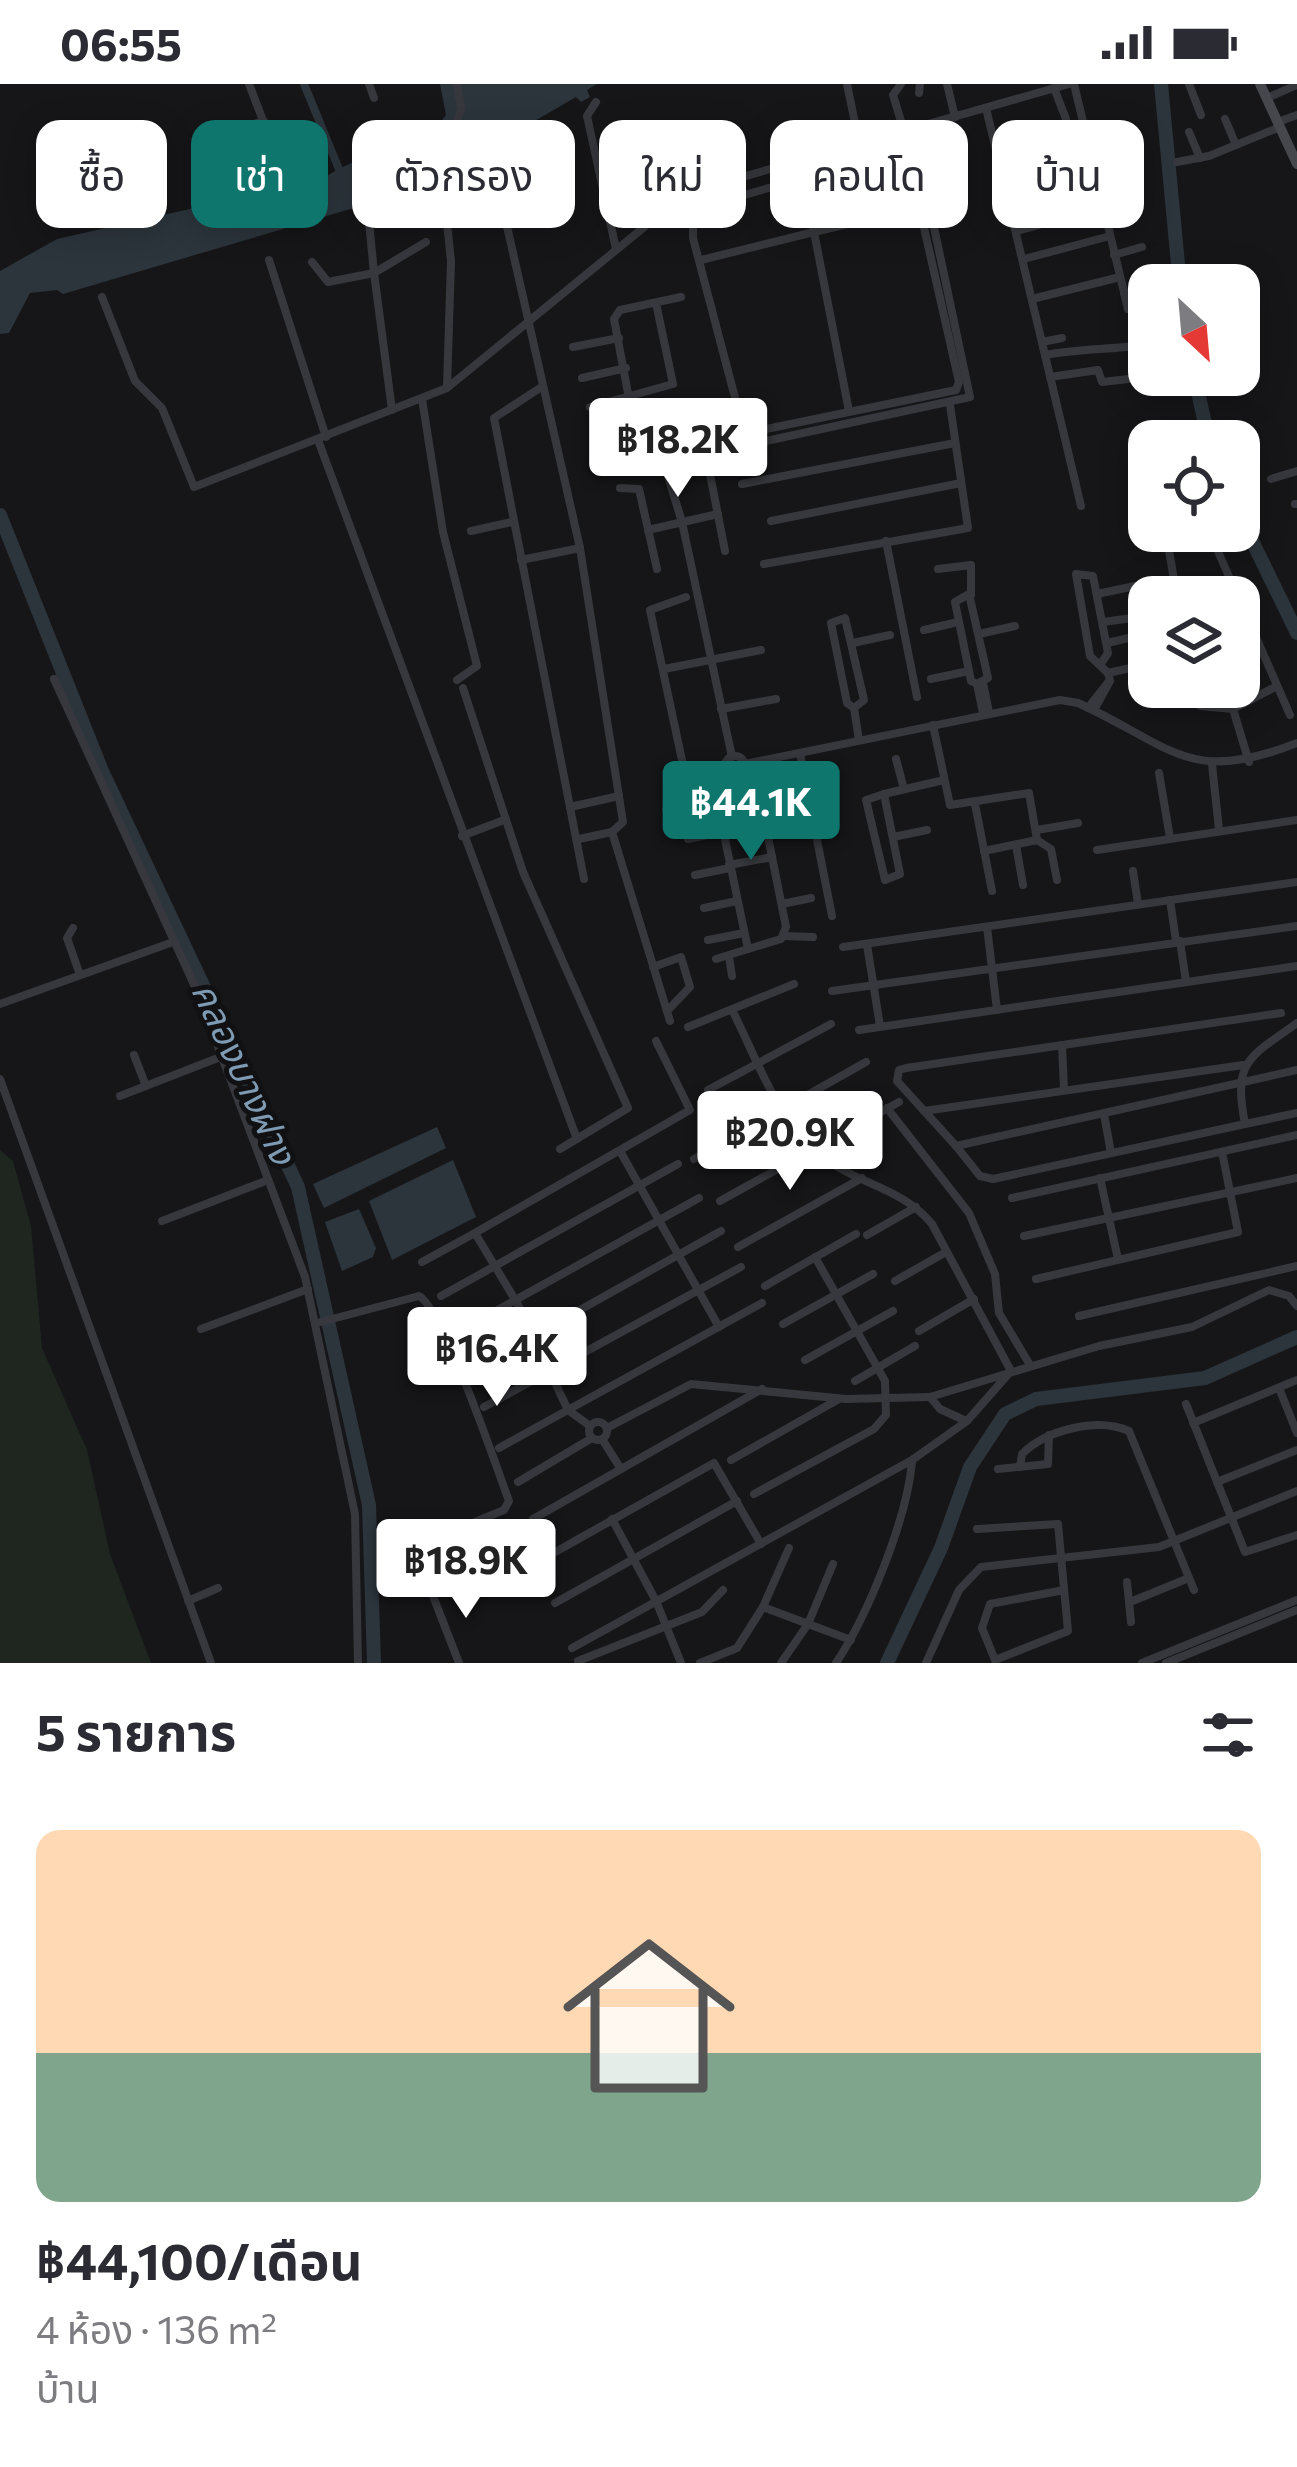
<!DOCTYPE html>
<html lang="th">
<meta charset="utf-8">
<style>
body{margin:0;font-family:Commissioner,"Noto Sans Thai",sans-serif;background:#f7f7f7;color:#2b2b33;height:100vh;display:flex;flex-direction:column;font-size:45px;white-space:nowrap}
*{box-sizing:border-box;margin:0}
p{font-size:39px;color:#7c7c81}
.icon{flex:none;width:66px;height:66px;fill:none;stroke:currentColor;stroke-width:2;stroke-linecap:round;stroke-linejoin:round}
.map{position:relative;height:1579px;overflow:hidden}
.side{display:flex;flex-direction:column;background:#fff;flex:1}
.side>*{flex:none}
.top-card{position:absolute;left:36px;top:36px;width:1227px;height:108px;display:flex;gap:24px}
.needle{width:78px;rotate:154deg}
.fabs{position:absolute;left:1128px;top:180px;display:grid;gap:24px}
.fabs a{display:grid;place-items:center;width:132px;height:132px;border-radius:24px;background:#fff;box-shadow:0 6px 30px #0003;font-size:60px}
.price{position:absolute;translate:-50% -102px;padding:0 27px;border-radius:12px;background:#fff;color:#222;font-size:39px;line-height:78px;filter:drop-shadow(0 3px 6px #0008)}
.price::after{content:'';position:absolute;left:50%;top:72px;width:36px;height:27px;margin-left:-18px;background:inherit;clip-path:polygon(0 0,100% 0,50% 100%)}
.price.current{background:#0f766e;color:#fff}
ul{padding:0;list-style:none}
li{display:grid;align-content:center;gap:24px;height:636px;padding:0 36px}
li+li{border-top:3px solid #e1e1e2}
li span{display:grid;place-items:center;height:372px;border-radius:24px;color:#555}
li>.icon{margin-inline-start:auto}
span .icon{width:216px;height:216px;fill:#fffc;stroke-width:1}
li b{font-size:51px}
h2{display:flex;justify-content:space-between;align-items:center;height:144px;padding:0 36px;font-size:51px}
.pill{padding:0 42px;border-radius:24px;background:#fff;box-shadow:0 6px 30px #0003;font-size:42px;line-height:108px}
.pill.current{background:#0f766e;color:#fff}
.status{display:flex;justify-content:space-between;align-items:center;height:84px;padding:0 60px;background:#fff;direction:ltr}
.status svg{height:33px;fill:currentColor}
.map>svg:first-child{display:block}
.green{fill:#1e261f}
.water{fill:#2c353c}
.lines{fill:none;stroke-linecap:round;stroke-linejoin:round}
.canal{stroke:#2c353c;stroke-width:8}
.river{stroke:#2c353c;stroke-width:14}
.street{stroke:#37383d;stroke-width:8}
.secondary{stroke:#45474d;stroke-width:10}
.labels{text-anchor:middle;stroke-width:10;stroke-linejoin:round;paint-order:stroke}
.water-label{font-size:36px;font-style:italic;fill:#7f9bb3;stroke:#111113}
</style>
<div class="status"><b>06:55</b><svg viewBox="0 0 49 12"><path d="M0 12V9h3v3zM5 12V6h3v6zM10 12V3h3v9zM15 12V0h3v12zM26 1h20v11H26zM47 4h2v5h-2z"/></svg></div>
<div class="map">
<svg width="1297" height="1579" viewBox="0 0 1297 1579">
<rect width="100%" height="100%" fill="#161618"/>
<!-- green -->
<path class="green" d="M 0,1066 L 13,1077 L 31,1142 L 42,1264 L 87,1366 L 110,1470 L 151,1579 L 0,1579 Z"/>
<!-- water -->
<g class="water">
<path d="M 440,0 L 597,0 L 587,6 L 590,13 L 581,18 L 576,13 L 418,105 L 63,210 L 57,206 L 30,209 L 9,249 L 0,250 L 0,187 L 57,155 L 323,95 C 360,66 423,67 446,31 Z"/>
<path d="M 437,1043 L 446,1064 L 324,1124 L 313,1100 Z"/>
<path d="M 453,1076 L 476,1133 L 392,1176 L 369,1117 Z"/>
<path d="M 359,1125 L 376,1164 L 373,1173 L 342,1187 L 325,1138 Z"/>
</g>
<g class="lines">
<!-- canal -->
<path class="canal" d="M 304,0 L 341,90"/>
<!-- river -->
<g class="river">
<path d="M 1161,0 L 1180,201"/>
<path d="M 1194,291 L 1209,357"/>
<path d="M 1239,430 L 1297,549"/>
<path d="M 0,431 L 102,687 L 298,1103 L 369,1421 L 374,1579"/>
<path d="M 887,1579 L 941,1464 L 970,1383 L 1005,1330 L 1036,1315 L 1205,1294 L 1297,1253"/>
</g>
<!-- street -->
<g class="street">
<path d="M 249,0 L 280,81"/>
<path d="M 369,0 L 374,14"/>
<path d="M 847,0 L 859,59"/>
<path d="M 901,0 L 893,11 L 904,47"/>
<path d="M 947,0 L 955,33"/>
<path d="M 1074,0 L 1128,225"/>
<path d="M 1189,0 L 1201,31"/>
<path d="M 1054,4 L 1066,35"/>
<path d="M 919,9 L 920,0"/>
<path d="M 1267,14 L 1297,1"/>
<path d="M 596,18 L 587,32 L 616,165"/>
<path d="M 986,24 L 1081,422"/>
<path d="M 1225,35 L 1236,61"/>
<path d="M 1278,38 L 1297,31"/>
<path d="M 1189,48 L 1200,74"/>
<path d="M 246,62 L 269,51 L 289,50"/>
<path d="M 906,64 L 959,298 L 956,306 L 752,348 L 743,344 L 693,154 L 693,135 L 724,117 Z"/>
<path d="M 1090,70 L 1131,54"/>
<path d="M 510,74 L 519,107 L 506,138 L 580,464 L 623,738 L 612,748 L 579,755"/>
<path d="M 1177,78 L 1209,72 L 1280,43"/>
<path d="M 230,84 L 224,49 L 264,37"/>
<path d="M 497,95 L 505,130"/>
<path d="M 1102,121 L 1135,112"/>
<path d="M 1083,128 L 1103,123"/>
<path d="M 1013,134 L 1100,110"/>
<path d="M 1017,147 L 1039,141"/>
<path d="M 1114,171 L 1142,163"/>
<path d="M 1024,175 L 1110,152"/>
<path d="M 269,176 L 326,353"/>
<path d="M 701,176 L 814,148 L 799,95"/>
<path d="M 312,178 L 328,198 L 374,189 L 369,138"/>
<path d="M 1124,209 L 1144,207"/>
<path d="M 102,213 L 135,297 L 162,324 L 194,403 L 447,304 L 686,109 L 1069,0"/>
<path d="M 681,213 L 620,226 L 614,235 L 633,336 L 666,386 L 682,438 L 732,673"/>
<path d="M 1032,215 L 1120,193"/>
<path d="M 1042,258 L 1062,254"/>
<path d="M 573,263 L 619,254"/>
<path d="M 1045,271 C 1081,264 1114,266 1149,260"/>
<path d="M 1050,293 L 1098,286 L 1102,298 L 1164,291"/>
<path d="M 582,294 L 626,284"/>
<path d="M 447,303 L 451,177 L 442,92 L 461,24 L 457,0"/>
<path d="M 540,304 L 494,334 L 584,795"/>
<path d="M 422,315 L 443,448 L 477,582 L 457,596"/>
<path d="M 590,323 L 673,300 L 656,219"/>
<path d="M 392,326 L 374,189 L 426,158"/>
<path d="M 849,327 L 814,148 L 918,123"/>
<path d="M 318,356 L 577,1055"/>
<path d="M 738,363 L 970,313 L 913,44"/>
<path d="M 707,375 L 725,467"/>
<path d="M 1271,395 L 1297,387"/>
<path d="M 742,400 L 955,359"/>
<path d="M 620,404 L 639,405 L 657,485"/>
<path d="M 1295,420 L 1297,420"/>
<path d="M 771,437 L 961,399"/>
<path d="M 648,446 L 718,430"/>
<path d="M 471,447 L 512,438"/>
<path d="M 1209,447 L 1238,513"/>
<path d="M 886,457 L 917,613"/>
<path d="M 521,476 L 580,464"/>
<path d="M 764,480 L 968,444 L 950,321"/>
<path d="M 938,485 L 971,481 L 971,511"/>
<path d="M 969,510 L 988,594 L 977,600 L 971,597 L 955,518 Z"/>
<path d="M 1097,510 L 1135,502"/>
<path d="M 1177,513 L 1167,455 L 1187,447"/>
<path d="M 1239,514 L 1290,631"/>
<path d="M 845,534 L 864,616 L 854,624 L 847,619 L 831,539 Z"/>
<path d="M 1103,538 L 1140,533"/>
<path d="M 924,546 L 958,538"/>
<path d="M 979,550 L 1015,542"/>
<path d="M 853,559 L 890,551"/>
<path d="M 1107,559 L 1142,551"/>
<path d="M 1239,566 L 1258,558"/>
<path d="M 1100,581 L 1108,569 L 1093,492 L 1076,490 L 1090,572 L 1108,589"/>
<path d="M 664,585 L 761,566"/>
<path d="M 54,595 L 197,907 L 305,1193 L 355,1430 L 358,1579"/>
<path d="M 931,595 L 969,587"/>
<path d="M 983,599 L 989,628"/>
<path d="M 977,600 L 983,629"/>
<path d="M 1194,603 L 1200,622 L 1233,625 L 1277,602"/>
<path d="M 463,604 L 523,788 L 628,1024 L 560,1065"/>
<path d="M 854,624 L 859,656"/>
<path d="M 1088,624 L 1110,596 L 1108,589 L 1144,581"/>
<path d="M 721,625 L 776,615"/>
<path d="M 1233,625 L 1249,678"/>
<path d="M 1094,626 L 1110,597"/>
<path d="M 933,641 L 950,721 L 1029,709 L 1037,756 L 984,767"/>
<path d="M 800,669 L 832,832"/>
<circle cx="735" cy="682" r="10"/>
<path d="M 896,675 L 904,705"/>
<path d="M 745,680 L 1060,616 L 1078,619 C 1173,662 1187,702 1297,659"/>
<path d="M 1212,680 L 1219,746"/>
<path d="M 683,681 L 650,526 L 686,513"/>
<path d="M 1159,689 L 1170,754"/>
<path d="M 739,690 L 745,706 L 761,718 L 786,843 L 781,855 L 748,865 L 718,722 L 745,706"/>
<path d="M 884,710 L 866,716 L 885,796 L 900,790 L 884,710 L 944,696"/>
<path d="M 975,720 L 992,807"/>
<path d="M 570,723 L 619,712"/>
<path d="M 666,726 L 709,717 L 718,721"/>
<path d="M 719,730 L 761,718"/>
<path d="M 1037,746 L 1078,739"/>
<path d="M 612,748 L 670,937"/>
<path d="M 462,752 L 504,736"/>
<path d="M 893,753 L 927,746"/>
<path d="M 688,755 L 722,748"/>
<path d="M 1037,756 L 1051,765 L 1057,796"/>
<path d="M 1016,761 L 1023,801"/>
<path d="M 1097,766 L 1297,736"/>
<path d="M 729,781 L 772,773"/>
<path d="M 1133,787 L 1138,820"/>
<path d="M 695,791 L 730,784"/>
<path d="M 1170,816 L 1176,857"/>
<path d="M 782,820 L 811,814"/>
<path d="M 704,824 L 737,817"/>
<path d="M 987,843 L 997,926"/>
<path d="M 73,844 L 67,854 L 80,891"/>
<path d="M 783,852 L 813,853"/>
<path d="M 708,856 L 744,849"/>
<path d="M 1180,857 L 1186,898"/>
<path d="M 867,861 L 880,942"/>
<path d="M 843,863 L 1297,798"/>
<path d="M 729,873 L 732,892"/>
<path d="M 716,875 L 748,865"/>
<path d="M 653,883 L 681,873 L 690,903 L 667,927"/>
<path d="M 832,907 L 1297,842"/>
<path d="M 0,920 L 173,858"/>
<path d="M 732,926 C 757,974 780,1046 828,1077 C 863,1101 904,1106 932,1140 L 1011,1287"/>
<path d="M 1281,929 L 906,984 L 899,986 L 897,997 L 956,1062 L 1297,986"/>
<path d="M 688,943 L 794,900"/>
<path d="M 859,946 L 1297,882"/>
<path d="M 1062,961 L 1064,1005"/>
<path d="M 134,971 L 146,1002"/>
<path d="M 0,995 L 211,1579"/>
<path d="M 708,1006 L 831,940"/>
<path d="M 120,1012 L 223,972"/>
<path d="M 887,1024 L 969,1129 L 995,1190 L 999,1229 L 1030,1281"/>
<path d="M 924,1027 L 1243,981"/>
<path d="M 1104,1030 L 1111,1069"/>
<path d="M 1245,1040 L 1297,1029"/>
<path d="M 956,1062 L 980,1092 L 993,1095 L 1245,1040 C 1233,977 1248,974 1297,939"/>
<path d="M 620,1067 L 719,1243"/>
<path d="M 694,1075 L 866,978"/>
<path d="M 1100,1094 L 1118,1175"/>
<path d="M 1012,1114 L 1297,1051"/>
<path d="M 720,1117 L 899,1018"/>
<path d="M 162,1137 L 268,1096"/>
<path d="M 867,1151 L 916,1123"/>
<path d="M 1024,1152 L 1297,1094"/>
<path d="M 738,1163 L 862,1094"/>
<path d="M 422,1178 L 475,1149"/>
<path d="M 1036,1195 L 1238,1148 L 1222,1068"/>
<path d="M 895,1197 L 946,1168"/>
<path d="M 765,1202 L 856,1150"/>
<path d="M 441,1212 L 678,1080"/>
<path d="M 1079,1232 L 1297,1182"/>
<path d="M 317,1239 L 419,1212 C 443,1225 496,1382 509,1417 L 504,1426 L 414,1463 L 459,1579"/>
<path d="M 783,1240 L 873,1190"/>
<path d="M 201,1245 L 308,1205"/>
<path d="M 919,1247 L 974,1215"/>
<path d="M 456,1249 L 699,1114"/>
<path d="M 805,1276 L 893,1227"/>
<path d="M 471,1287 L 721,1147"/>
<path d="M 855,1297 L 915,1262"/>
<path d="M 1279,1304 L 1297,1349"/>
<path d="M 1186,1320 L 1245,1468 L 1297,1451"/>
<path d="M 484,1323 L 741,1183"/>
<path d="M 966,1337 L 940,1325 L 930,1313 L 1099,1262 L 1192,1243 L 1269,1206 L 1289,1212 L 1297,1222"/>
<circle cx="598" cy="1347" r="9"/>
<path d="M 1193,1339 L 1297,1296"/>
<path d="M 590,1342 L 568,1326 L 517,1219 L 475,1149 L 690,1026 L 656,957"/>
<path d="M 607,1344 L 691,1300 L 846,1315 L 930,1313"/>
<path d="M 602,1355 L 621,1385"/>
<path d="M 499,1364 L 762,1219"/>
<path d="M 731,1376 L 839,1315"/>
<path d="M 1020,1383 L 1022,1370 C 1046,1346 1097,1333 1129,1347 L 1194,1506"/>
<path d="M 998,1385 L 1048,1380 L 1049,1351"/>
<path d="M 518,1398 L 592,1354"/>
<path d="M 1217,1398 L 1297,1366"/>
<path d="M 754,1410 L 874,1345 L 886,1331 L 885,1297 L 815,1173"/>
<path d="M 533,1435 L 762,1305"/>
<path d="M 612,1435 L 656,1517 L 681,1579"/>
<path d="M 977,1445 L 1058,1440 L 1068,1547 L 995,1576 L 982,1544 L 990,1520 L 1064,1506"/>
<path d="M 541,1476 L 714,1379 L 761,1460"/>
<path d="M 1127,1498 L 1131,1538"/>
<path d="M 188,1517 L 218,1504"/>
<path d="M 1130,1518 L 1189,1494"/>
<path d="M 555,1519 L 737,1417"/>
<path d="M 763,1523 L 851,1556"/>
<path d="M 572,1564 L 912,1376 L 967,1337 L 1011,1287"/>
<path d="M 578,1577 L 702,1528 L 723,1506"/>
<path d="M 700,1579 L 737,1564 L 763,1523 L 789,1464"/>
<path d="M 781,1579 L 808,1540 L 833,1480"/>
<path d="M 836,1579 C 868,1531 907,1435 912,1378"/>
<path d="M 926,1579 L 959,1506 L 981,1483 L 1159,1463 L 1297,1407"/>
<path d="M 1142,1579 L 1297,1516"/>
<path d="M 1166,1579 L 1297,1526"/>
</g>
<!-- secondary -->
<path class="secondary" d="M 1260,0 L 1297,80"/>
</g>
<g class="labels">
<!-- water labels -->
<g class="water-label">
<text transform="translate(244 989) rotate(65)" y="13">คลองบางฝาง</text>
</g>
</g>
</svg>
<div class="fabs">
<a><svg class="needle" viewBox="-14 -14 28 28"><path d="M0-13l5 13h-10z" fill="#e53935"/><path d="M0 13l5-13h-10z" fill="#7c7c81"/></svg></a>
<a><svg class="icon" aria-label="locate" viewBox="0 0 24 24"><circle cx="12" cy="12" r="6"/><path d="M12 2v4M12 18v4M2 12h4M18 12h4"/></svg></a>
<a><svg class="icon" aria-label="layers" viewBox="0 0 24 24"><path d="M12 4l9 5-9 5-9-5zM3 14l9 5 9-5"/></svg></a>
</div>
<b class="price" style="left:678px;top:416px">฿18.2K</b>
<b class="price current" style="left:751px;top:779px">฿44.1K</b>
<b class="price" style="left:790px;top:1109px">฿20.9K</b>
<b class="price" style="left:497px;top:1325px">฿16.4K</b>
<b class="price" style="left:466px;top:1537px">฿18.9K</b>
<div class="top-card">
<a class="pill">ซื้อ</a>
<a class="pill current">เช่า</a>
<a class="pill">ตัวกรอง</a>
<a class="pill">ใหม่</a>
<a class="pill">คอนโด</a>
<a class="pill">บ้าน</a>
</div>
</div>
<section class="side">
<h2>5 รายการ<svg class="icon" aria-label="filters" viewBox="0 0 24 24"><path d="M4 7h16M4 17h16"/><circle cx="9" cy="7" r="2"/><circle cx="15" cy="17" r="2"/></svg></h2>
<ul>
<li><span style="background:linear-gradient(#ffd9b3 60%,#7fa58c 0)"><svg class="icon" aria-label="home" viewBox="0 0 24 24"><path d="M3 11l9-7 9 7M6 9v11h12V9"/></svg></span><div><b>฿44,100/เดือน</b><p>4 ห้อง · 136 m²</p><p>บ้าน</p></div></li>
</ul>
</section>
